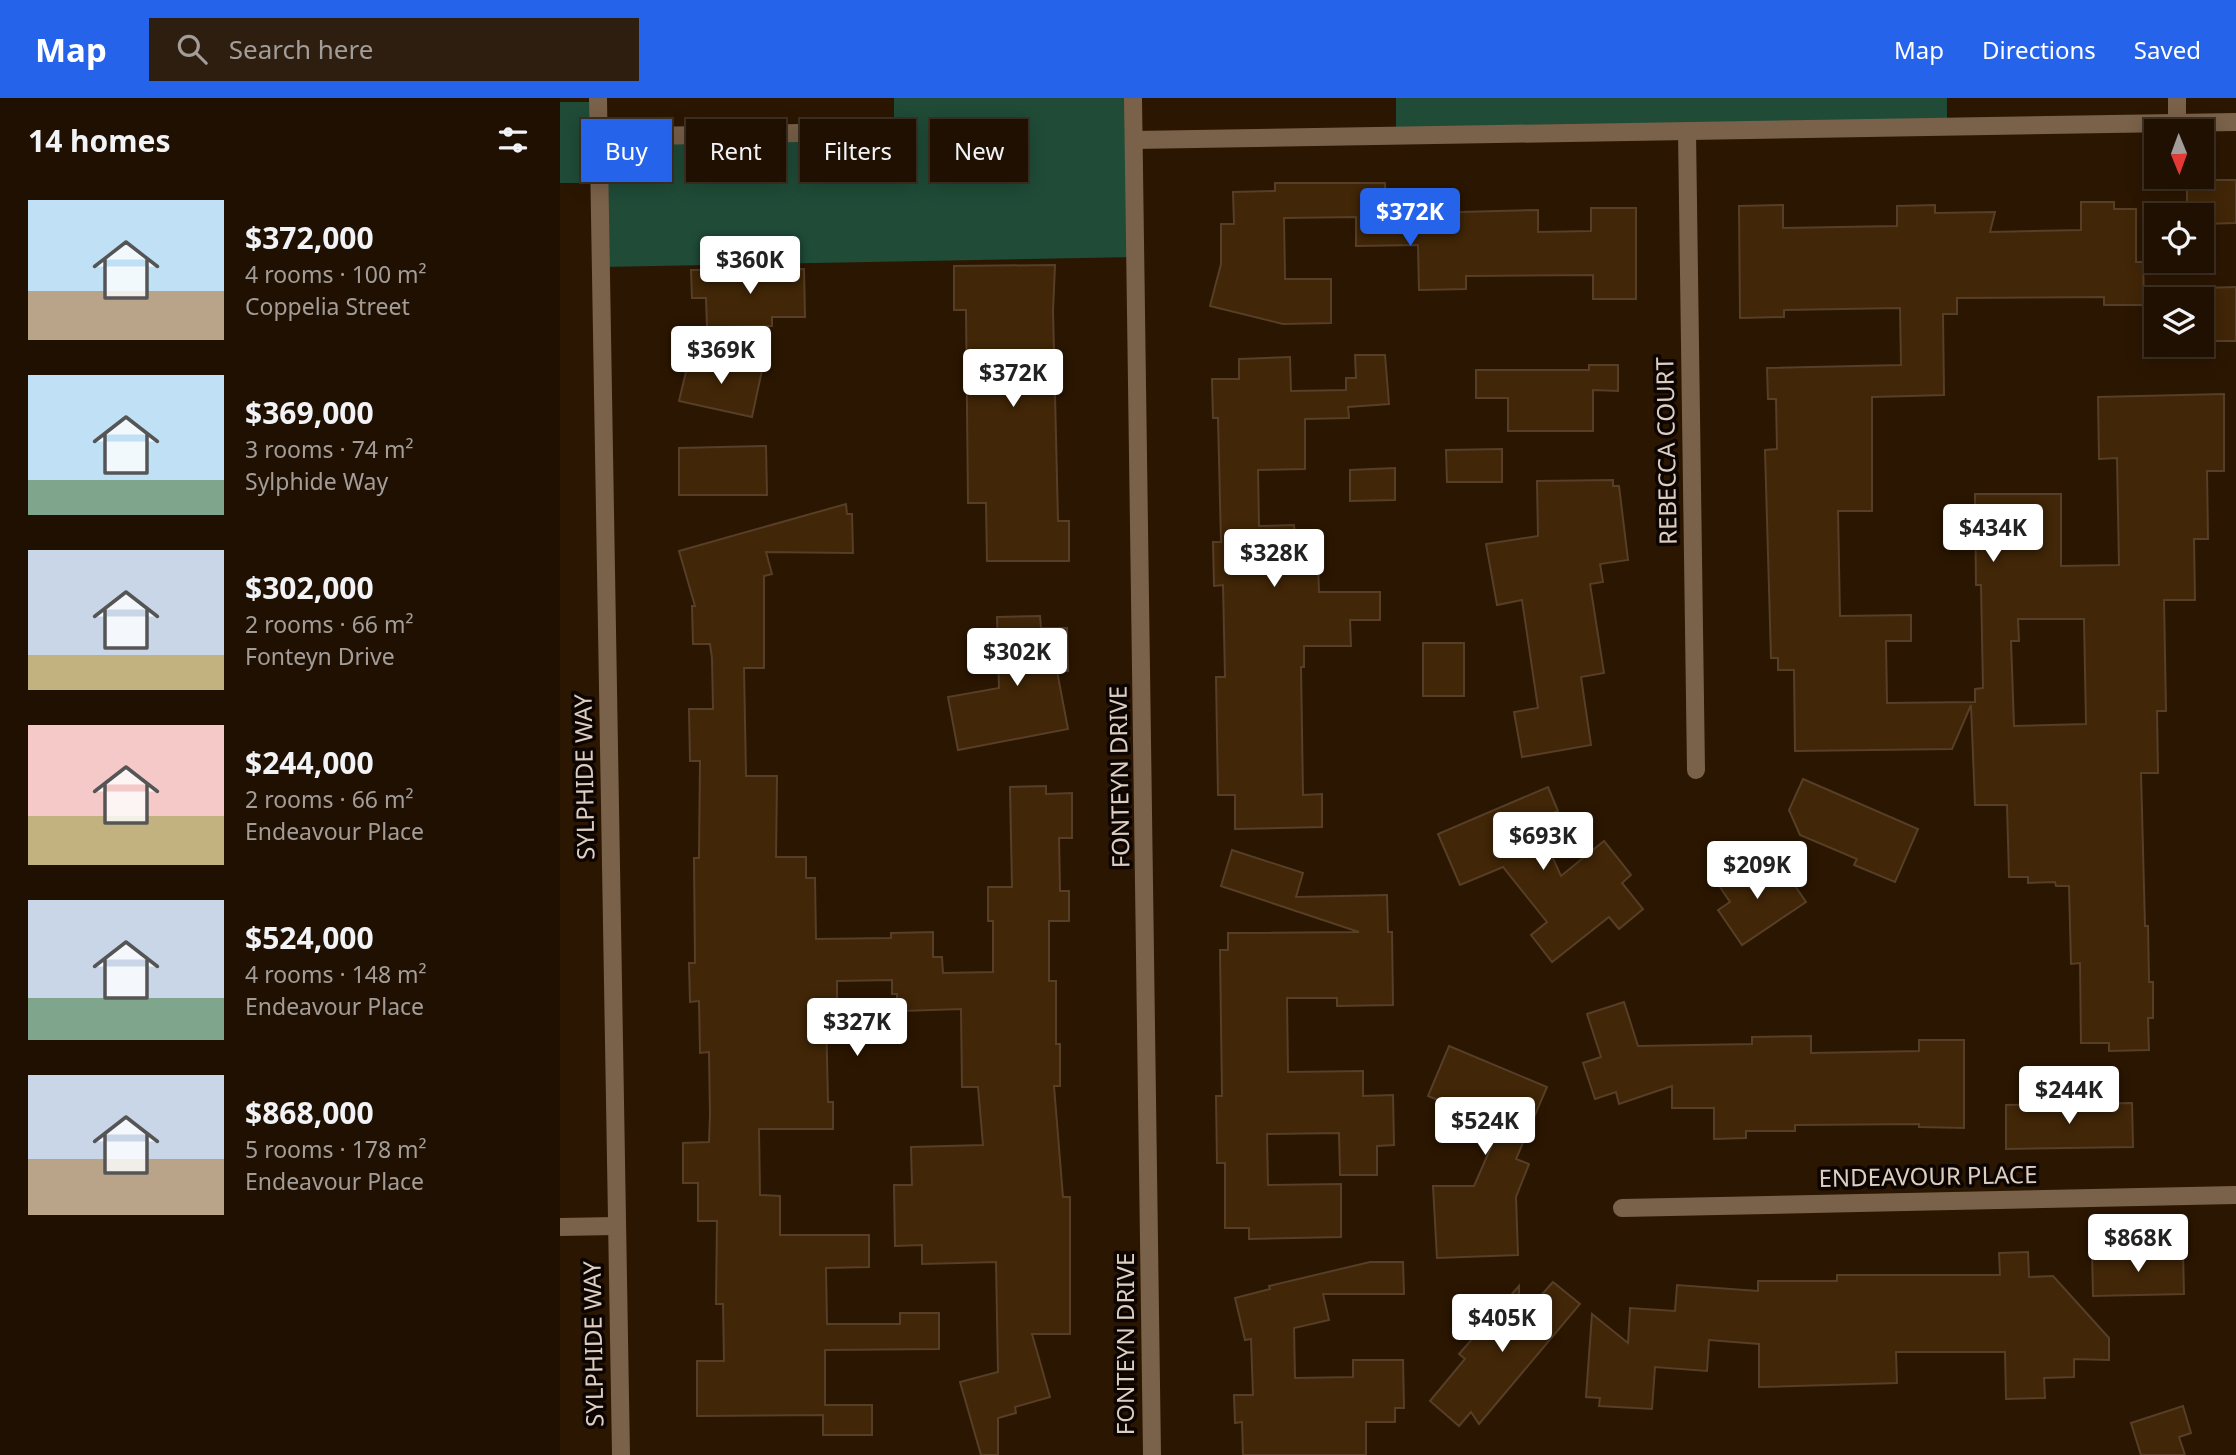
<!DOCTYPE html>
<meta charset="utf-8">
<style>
body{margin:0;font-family:"Noto Sans",sans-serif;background:#2d1e10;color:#f1f3f6;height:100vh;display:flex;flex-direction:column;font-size:26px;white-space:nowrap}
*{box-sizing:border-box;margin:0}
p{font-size:23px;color:#a29d99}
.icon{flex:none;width:38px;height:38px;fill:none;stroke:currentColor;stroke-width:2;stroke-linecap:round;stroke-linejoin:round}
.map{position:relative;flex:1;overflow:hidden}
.side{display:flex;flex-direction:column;background:#201001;width:560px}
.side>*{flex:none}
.hud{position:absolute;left:21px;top:21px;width:665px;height:63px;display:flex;gap:14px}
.needle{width:46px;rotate:179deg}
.tools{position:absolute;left:1584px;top:21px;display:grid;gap:14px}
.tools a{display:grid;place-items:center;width:70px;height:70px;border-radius:0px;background:#201001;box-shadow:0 4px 18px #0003,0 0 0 2px #3d3023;font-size:35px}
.price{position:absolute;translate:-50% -60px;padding:0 16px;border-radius:7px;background:#fff;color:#222;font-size:23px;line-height:46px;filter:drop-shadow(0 2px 4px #0008)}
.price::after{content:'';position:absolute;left:50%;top:42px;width:21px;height:16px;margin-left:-10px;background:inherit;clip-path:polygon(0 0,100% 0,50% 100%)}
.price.on{background:#2563eb;color:#fff}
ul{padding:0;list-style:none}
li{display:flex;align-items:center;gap:21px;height:175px;padding:0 28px}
li span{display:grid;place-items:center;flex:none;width:196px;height:140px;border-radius:0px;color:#555}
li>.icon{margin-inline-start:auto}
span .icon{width:84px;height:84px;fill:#fffc;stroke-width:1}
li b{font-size:30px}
h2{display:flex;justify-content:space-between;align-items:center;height:84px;padding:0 28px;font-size:30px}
.pill{padding:0 24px;border-radius:0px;background:#201001;box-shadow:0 4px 18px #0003,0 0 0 2px #3d3023;font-size:24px;line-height:63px}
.pill.on{background:#2563eb;color:#fff}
header{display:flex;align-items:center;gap:42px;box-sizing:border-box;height:98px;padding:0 35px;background:#2563eb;color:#fff}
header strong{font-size:33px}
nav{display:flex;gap:38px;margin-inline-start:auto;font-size:24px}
.search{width:490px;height:63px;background:#2d1e10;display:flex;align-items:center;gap:18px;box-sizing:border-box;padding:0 24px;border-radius:0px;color:#a29d99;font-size:26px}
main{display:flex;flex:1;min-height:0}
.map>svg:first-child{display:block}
.green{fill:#1f4b37}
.building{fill:#412607;stroke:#563e27;stroke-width:2;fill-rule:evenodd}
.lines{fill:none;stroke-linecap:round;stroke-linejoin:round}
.minor{stroke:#7a6149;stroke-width:18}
.labels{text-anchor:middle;stroke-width:7;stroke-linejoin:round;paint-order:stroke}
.street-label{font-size:24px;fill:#ddcec1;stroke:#0c0501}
</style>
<header>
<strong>Map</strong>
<div class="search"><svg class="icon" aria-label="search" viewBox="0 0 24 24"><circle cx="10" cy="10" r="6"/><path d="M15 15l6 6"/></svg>Search here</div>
<nav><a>Map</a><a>Directions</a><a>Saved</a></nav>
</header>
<main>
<section class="side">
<h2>14 homes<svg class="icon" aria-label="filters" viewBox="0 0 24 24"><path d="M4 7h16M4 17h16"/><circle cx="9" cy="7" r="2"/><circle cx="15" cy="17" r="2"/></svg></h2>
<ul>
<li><span style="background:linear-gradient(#bfe0f5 65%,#b9a48a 0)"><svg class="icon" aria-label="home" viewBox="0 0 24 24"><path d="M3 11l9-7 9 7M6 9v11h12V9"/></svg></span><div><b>$372,000</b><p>4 rooms · 100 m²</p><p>Coppelia Street</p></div></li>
<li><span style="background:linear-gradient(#bfe0f5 75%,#7fa58c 0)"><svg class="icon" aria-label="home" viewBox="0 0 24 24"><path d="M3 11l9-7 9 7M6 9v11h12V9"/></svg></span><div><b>$369,000</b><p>3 rooms · 74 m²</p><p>Sylphide Way</p></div></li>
<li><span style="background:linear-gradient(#c9d6e8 75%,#c2b280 0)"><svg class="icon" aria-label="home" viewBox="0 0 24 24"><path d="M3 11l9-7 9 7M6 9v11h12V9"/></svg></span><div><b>$302,000</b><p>2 rooms · 66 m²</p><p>Fonteyn Drive</p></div></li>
<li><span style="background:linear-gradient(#f6c9c9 65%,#c2b280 0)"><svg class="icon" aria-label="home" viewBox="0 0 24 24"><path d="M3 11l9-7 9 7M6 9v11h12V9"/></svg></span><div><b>$244,000</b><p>2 rooms · 66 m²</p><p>Endeavour Place</p></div></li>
<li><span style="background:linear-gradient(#c9d6e8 70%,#7fa58c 0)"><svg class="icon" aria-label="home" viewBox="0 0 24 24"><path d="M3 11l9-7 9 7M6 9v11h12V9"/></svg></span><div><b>$524,000</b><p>4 rooms · 148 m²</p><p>Endeavour Place</p></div></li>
<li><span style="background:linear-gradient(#c9d6e8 60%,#b9a48a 0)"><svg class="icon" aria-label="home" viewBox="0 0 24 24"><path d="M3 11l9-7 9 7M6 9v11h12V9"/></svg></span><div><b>$868,000</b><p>5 rooms · 178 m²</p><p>Endeavour Place</p></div></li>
</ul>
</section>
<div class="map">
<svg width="1676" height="1357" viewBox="0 0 1676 1357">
<rect width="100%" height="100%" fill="#2b1601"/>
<!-- green -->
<g class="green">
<path d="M 334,0 L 573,0 L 577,159 L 41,169 L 40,85 L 0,85 L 0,4 L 39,4 L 39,39 L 334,32 Z"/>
<path d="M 836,0 L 1387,0 L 1387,28 L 836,38 Z"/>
</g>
<!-- building -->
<g class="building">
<path d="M 1627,82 L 1676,82 L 1676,125 L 1642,126 L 1642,117 L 1627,117 Z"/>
<path d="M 715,85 L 825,85 L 826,116 L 978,112 L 978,134 L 1031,133 L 1031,110 L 1076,110 L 1076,201 L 1033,201 L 1033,177 L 906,178 L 906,191 L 859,192 L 858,147 L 796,148 L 796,119 L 724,120 L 725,181 L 771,181 L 771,225 L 723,226 L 650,208 L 661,166 L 661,126 L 674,126 L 673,94 L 715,93 Z"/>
<path d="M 1521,104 L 1554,104 L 1554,111 L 1576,111 L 1576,164 L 1583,164 L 1584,207 L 1544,207 L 1544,199 L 1397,200 L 1397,216 L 1383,216 L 1384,297 L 1312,299 L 1312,413 L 1278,413 L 1280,518 L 1351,517 L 1351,543 L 1326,543 L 1327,605 L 1415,604 L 1415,591 L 1423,590 L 1421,487 L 1416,487 L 1415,396 L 1501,396 L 1501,468 L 1559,467 L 1557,360 L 1539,361 L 1538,299 L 1664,296 L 1664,373 L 1647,373 L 1648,441 L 1634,441 L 1635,502 L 1604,502 L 1606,613 L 1597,613 L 1598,675 L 1581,675 L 1585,828 L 1588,828 L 1589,884 L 1593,884 L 1593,920 L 1588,920 L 1589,952 L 1549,953 L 1549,945 L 1521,945 L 1520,865 L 1511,866 L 1509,788 L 1496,788 L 1495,784 L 1468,785 L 1468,779 L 1449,779 L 1447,707 L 1415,707 L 1411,607 L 1392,651 L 1235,653 L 1234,572 L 1218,572 L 1218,560 L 1211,560 L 1205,352 L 1217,351 L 1216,301 L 1208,301 L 1207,270 L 1341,267 L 1340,210 L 1224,212 L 1224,219 L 1180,220 L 1179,108 L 1223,107 L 1223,130 L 1337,128 L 1337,108 L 1375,107 L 1375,115 L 1435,114 L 1430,134 L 1521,132 ZM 1458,521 L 1524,521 L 1526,626 L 1454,628 L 1451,543 L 1459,543 Z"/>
<path d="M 495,167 L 493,213 L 498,423 L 509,423 L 509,463 L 427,463 L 426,405 L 408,405 L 406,212 L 394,212 L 394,168 Z"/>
<path d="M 244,171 L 245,219 L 212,219 L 212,228 L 147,229 L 146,200 L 132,200 L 131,172 Z"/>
<path d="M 1676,189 L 1676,243 L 1642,243 L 1642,190 Z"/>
<path d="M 130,257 L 202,272 L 192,319 L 119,303 Z"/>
<path d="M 795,257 L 825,257 L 829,306 L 788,309 L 789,320 L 745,321 L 745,371 L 698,372 L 699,428 L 734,427 L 735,438 L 757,437 L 759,494 L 820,494 L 820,522 L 790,522 L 791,548 L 744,548 L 744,569 L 741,569 L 743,697 L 762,696 L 762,729 L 675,731 L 675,697 L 658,697 L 656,579 L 665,579 L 663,487 L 654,488 L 653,444 L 661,444 L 658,320 L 653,320 L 652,281 L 679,281 L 679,261 L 730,259 L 731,293 L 786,292 L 786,280 L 796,280 Z"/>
<path d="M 1029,267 L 1058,267 L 1058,293 L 1033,292 L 1033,333 L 948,333 L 948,300 L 916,300 L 916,272 L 1029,272 Z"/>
<path d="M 206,348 L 207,397 L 119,397 L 119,350 Z"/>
<path d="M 942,351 L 942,384 L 887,384 L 886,352 Z"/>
<path d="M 835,370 L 835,402 L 790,403 L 790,372 Z"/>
<path d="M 1053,382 L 1053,388 L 1059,388 L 1068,462 L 1040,466 L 1043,484 L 1030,486 L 1044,575 L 1021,579 L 1031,647 L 962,659 L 954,614 L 978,610 L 962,502 L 937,507 L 926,446 L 978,438 L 977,383 Z"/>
<path d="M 286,406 L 287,416 L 292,416 L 293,455 L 206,454 L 212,476 L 204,478 L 204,570 L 184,570 L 186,678 L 217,678 L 216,759 L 246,759 L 246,780 L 255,780 L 256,841 L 331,840 L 331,835 L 373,834 L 373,859 L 382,859 L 383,875 L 433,874 L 433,823 L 428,823 L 428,789 L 452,789 L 450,689 L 486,688 L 486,696 L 512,695 L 512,740 L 499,740 L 500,793 L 509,793 L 509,823 L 489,823 L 489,883 L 496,883 L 496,946 L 500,946 L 500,988 L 494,988 L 503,1099 L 510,1099 L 510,1236 L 472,1236 L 490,1299 L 455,1309 L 456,1315 L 438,1320 L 438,1357 L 421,1357 L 400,1284 L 438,1274 L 436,1164 L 362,1166 L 362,1147 L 335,1148 L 334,1087 L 352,1087 L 351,1049 L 423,1047 L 418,989 L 402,989 L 401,911 L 342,913 L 342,907 L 337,907 L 337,896 L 332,896 L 332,882 L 277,883 L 277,915 L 266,915 L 268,1004 L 273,1004 L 273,1031 L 199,1031 L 200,1097 L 220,1098 L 220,1137 L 309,1137 L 309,1169 L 266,1170 L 267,1226 L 340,1226 L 340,1215 L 379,1215 L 379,1251 L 265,1252 L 265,1307 L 312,1307 L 312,1337 L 263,1337 L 263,1317 L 137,1318 L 137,1263 L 164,1263 L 163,1206 L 156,1206 L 157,1123 L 138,1123 L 138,1085 L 123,1085 L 123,1045 L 149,1044 L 150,1017 L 149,954 L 140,955 L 139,903 L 130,904 L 129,865 L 135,865 L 134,760 L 139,760 L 140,663 L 130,663 L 129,611 L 153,611 L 152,560 L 150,546 L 133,546 L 132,508 L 135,508 L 119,453 Z"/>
<path d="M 480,518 L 481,530 L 507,530 L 508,573 L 497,573 L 508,631 L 398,652 L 388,599 L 439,590 L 437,519 Z"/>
<rect x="863" y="545" width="41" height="53"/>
<path d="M 1243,681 L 1358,731 L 1335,784 L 1294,767 L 1297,761 L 1240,737 L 1229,712 Z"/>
<path d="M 988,689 L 998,713 L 976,723 L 1001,778 L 1044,743 L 1071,777 L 1062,785 L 1083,811 L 1059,831 L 1049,819 L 992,864 L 971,837 L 987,824 L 943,769 L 900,787 L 878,736 Z"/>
<path d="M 672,752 L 743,775 L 736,799 L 827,797 L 828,834 L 832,834 L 833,907 L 777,908 L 777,900 L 727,900 L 728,974 L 803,973 L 803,998 L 833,997 L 834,1047 L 817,1048 L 817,1077 L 780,1077 L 779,1035 L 707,1036 L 708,1087 L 781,1086 L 781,1139 L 689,1141 L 689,1130 L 665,1130 L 665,1065 L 657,1065 L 656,998 L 662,998 L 660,852 L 668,852 L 668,835 L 799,834 L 661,788 Z"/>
<path d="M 1181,766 L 1194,786 L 1221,767 L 1246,804 L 1182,847 L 1158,812 L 1170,804 L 1156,783 Z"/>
<path d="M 1064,904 L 1078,948 L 1192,946 L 1192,939 L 1251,938 L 1251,955 L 1359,953 L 1359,942 L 1404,942 L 1404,1030 L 1359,1029 L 1359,1026 L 1235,1027 L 1235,1033 L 1186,1033 L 1186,1040 L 1154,1041 L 1154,1010 L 1112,1010 L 1112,988 L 1059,1006 L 1056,994 L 1035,1001 L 1023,965 L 1041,959 L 1027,916 Z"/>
<path d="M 889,948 L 987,989 L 956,1061 L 969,1066 L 956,1099 L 958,1157 L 877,1160 L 873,1088 L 914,1088 L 936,1038 L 924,1033 L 928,1023 L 868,998 Z"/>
<path d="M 1572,1005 L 1573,1049 L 1446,1051 L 1446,1007 Z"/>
<path d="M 1623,1153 L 1624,1196 L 1533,1198 L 1532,1155 Z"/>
<path d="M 1468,1154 L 1469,1179 L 1493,1178 L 1549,1240 L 1549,1262 L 1514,1261 L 1514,1279 L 1484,1280 L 1485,1300 L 1446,1301 L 1445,1254 L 1336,1254 L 1337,1285 L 1199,1289 L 1199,1246 L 1149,1242 L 1147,1273 L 1095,1269 L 1092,1311 L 1039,1308 L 1040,1300 L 1026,1299 L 1032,1216 L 1068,1245 L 1070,1210 L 1115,1213 L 1117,1187 L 1198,1193 L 1198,1183 L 1277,1183 L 1277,1177 L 1440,1177 L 1439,1155 Z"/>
<path d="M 810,1164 L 843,1164 L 844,1196 L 763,1196 L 769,1222 L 734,1230 L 735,1280 L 793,1279 L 793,1262 L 843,1262 L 844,1310 L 835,1310 L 835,1324 L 806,1324 L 806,1357 L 683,1357 L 682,1324 L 675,1325 L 674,1297 L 693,1297 L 691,1241 L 685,1242 L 675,1200 L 710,1191 L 709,1188 Z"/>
<path d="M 993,1184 L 1020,1206 L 919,1326 L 911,1314 L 899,1328 L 870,1303 L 905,1261 L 899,1256 L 959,1188 L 959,1222 Z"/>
<path d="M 1623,1308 L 1631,1335 L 1619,1339 L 1625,1357 L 1581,1357 L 1571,1325 Z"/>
</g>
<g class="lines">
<!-- minor -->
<g class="minor">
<path d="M 38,0 L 61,1357"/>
<path d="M 573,0 L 592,1357"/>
<path d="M 1617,0 L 1617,24"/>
<path d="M 1127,33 L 1136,672"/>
<path d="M 39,39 L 334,33"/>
<path d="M 574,42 L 1676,24"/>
<path d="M 1062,1110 L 1676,1097"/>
<path d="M 0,1129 L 56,1128"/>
</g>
</g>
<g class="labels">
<!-- street labels -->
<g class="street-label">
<text transform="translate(1107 353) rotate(-91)" y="8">REBECCA COURT</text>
<text transform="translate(25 679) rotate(-91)" y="8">SYLPHIDE WAY</text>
<text transform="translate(560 679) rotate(-91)" y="8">FONTEYN DRIVE</text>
<text transform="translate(1368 1079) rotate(-1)" y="8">ENDEAVOUR PLACE</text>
<text transform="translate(34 1246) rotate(-91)" y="8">SYLPHIDE WAY</text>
<text transform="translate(566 1246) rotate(-90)" y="8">FONTEYN DRIVE</text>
</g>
</g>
</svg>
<div class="tools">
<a><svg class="needle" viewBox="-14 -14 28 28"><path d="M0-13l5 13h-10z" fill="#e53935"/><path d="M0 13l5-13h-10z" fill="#a29d99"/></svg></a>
<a><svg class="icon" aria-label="locate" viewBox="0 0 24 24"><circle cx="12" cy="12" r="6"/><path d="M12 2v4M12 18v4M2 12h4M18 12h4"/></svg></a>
<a><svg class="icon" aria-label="layers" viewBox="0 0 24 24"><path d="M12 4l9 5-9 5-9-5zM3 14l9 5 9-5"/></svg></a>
</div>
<b class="price on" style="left:850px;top:150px">$372K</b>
<b class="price" style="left:190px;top:198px">$360K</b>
<b class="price" style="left:161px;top:288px">$369K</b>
<b class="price" style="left:453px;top:311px">$372K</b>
<b class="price" style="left:1433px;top:466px">$434K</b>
<b class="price" style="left:714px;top:491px">$328K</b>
<b class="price" style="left:457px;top:590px">$302K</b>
<b class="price" style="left:983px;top:774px">$693K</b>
<b class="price" style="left:1197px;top:803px">$209K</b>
<b class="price" style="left:297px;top:960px">$327K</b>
<b class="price" style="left:1509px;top:1028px">$244K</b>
<b class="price" style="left:925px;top:1059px">$524K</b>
<b class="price" style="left:1578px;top:1176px">$868K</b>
<b class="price" style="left:942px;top:1256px">$405K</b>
<div class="hud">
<a class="pill on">Buy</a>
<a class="pill">Rent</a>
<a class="pill">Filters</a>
<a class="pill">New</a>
</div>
</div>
</main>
